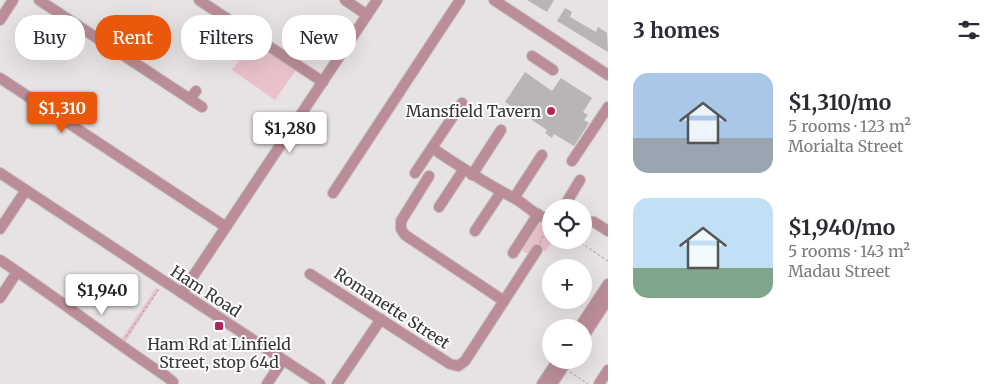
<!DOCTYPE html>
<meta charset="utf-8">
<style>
body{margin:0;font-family:Merriweather,serif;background:#f7f7f7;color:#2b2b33;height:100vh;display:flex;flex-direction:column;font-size:19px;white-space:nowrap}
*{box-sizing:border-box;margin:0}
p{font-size:16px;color:#7c7c81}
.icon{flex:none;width:28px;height:28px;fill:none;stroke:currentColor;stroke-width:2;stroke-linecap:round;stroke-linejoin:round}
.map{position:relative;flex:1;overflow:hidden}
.side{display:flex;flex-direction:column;background:#fff;width:400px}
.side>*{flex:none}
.banner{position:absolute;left:15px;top:15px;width:475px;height:45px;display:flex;gap:10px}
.fabs{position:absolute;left:542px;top:199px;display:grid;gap:10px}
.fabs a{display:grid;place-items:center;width:50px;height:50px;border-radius:50%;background:#fff;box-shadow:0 5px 20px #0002;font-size:25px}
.price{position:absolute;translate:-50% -42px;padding:0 11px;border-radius:5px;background:#fff;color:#222;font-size:16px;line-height:32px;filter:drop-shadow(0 1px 2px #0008)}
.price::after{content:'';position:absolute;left:50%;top:30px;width:15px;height:11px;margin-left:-8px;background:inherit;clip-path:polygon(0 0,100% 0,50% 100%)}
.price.on{background:#ea580c;color:#fff}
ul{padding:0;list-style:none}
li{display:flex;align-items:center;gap:15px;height:125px;padding:0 25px}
li span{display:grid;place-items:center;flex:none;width:140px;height:100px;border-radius:15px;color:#555}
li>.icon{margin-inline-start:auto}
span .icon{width:60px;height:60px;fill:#fffc;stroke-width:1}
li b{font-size:21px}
h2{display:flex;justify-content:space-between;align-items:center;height:60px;padding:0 25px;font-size:21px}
.chip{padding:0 18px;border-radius:20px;background:#fff;box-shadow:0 5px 20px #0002;font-size:18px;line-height:45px}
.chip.on{background:#ea580c;color:#fff}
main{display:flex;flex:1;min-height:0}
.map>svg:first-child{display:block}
.green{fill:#e9c1cb}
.building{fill:#b9b5b6}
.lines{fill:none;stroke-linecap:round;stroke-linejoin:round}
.minor-casing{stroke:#c4bfc0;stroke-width:12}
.path{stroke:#9d999a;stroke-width:1;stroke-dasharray:2.5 2.5;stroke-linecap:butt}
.minor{stroke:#ba8d98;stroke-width:10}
.poi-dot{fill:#b2255d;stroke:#fff;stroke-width:2}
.labels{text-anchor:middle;stroke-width:4;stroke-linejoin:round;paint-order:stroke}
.poi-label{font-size:16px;fill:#373535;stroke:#fff;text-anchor:end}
.street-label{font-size:16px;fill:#373535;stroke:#fff}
</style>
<main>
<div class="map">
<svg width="608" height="384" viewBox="0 0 608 384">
<rect width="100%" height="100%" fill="#e7e2e3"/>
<!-- green -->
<g class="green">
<path d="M 253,40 L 296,70 L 275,100 L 232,70 Z"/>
<path d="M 539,220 L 551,223 L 551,240 L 553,240 L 545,252 L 536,246 L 529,254 L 524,252 L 521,247 Z"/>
<path d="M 156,288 L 159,290 L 125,343 L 121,340 Z"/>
</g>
<!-- building -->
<g class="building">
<path d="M 527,0 L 554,0 L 547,12 Z"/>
<path d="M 565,8 L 572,12 L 570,17 L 596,32 L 598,27 L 607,33 L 608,52 L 557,21 Z"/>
<path d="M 525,72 L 552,91 L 561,78 L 592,98 L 583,112 L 588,115 L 584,120 L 589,123 L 574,146 L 554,134 L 552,138 L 545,133 L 547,130 L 505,102 Z"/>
</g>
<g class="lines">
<defs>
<g id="minor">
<path d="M 39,0 L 202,107"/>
<path d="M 199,0 L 323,82"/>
<path d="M 345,0 L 367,15"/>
<path d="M 494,0 L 608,75"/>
<path d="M 0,20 L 13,0"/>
<path d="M 532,56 L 553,70"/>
<path d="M 0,78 L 226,227"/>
<path d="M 190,99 L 196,91"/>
<path d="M 432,148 C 459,166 486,184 514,198 C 527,205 537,218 551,219"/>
<path d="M 572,161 L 608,107"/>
<path d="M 0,173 L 320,384"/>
<path d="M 415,173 L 462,103"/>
<path d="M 472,175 L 501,130"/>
<path d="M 429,176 L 401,221 L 401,229 L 405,235 L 504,301"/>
<path d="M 333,193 L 460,0"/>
<path d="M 514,198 L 542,155"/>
<path d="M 439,207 L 464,169"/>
<path d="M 563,208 L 580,180"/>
<path d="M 584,221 L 594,222 L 608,231"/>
<path d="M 0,229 L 26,190"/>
<path d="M 475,231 L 501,192"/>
<path d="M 513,253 L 538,214"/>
<path d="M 0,260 C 57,298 110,339 167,377 L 173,382 L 172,384"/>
<path d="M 310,274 L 450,364 L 458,366 L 465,361 L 537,250"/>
<path d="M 182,293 L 377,0"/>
<path d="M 0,298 L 17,272"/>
<path d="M 579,328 L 608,284"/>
<path d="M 584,336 L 608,299"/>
<path d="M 267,384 L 283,360"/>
<path d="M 337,384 L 381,319"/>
<path d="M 542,384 L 558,360"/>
<path d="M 552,384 L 568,360"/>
<path d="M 599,384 L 608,370"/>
</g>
</defs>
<!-- minor casing -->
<use href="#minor" class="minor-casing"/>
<!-- path -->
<g class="path">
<path d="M 577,240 L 608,261"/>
<path d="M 540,243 L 544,233 L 551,228"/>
<path d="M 126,337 L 159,289"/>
<path d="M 570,372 L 588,384"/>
</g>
<!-- minor -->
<use href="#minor" class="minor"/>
</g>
<!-- markers -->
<g class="poi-dot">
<circle cx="551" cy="111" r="5"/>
<rect x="214" y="321" width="10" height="10" rx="2.5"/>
</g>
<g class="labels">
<!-- poi labels -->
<g class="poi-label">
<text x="541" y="117">Mansfield Tavern</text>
<text x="219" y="350" text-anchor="middle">Ham Rd at Linfield<tspan x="219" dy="18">Street, stop 64d</tspan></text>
</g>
<!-- street labels -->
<g class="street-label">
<text transform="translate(206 291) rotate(33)" y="6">Ham Road</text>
<text transform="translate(392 308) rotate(33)" y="6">Romanette Street</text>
</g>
</g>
</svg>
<div class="fabs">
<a><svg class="icon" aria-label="locate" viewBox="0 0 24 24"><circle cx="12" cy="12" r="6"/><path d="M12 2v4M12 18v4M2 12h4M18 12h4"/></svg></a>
<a>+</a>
<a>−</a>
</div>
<b class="price on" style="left:62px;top:134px">$1,310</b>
<b class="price" style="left:290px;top:154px">$1,280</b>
<b class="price" style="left:102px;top:316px">$1,940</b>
<div class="banner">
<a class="chip">Buy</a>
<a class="chip on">Rent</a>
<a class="chip">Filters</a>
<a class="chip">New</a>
</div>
</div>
<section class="side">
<h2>3 homes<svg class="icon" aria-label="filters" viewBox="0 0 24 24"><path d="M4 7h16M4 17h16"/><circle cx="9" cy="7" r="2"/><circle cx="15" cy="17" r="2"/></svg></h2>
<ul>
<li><span style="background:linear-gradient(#a9c7e8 65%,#9aa5b1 0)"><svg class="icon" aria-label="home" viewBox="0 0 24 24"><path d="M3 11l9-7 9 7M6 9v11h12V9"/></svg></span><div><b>$1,310/mo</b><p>5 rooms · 123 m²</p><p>Morialta Street</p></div></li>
<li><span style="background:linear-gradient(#bfe0f5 70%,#7fa58c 0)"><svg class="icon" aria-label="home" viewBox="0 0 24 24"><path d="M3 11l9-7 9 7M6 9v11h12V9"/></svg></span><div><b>$1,940/mo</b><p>5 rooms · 143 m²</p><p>Madau Street</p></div></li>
</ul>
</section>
</main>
